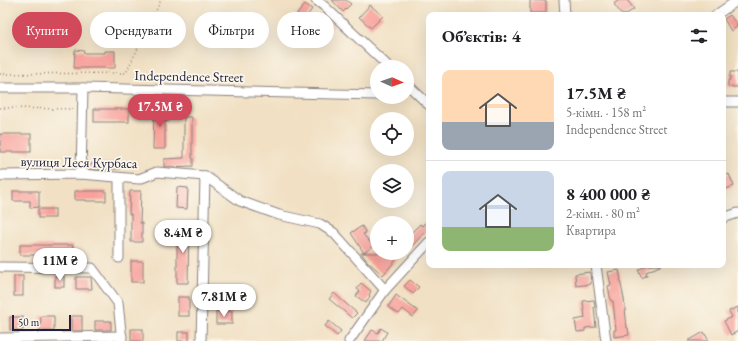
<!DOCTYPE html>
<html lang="uk">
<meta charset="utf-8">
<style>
body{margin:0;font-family:"EB Garamond",serif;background:#f6f6f6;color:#202124;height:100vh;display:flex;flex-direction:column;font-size:15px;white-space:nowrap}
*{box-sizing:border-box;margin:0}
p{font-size:13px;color:#757577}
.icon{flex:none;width:22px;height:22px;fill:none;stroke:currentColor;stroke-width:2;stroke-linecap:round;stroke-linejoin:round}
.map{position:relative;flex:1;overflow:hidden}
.side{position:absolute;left:426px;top:12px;width:300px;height:256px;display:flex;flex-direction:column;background:#fff;border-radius:8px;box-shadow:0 4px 16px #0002}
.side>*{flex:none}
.guide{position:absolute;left:12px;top:12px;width:354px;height:36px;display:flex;gap:8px}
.needle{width:26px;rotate:92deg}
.controls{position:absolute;left:370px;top:60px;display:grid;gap:8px}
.controls a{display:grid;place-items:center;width:44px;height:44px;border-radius:50%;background:#fff;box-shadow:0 4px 16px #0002;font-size:20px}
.scale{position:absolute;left:12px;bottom:10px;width:59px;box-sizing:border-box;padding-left:4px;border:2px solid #22223b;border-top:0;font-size:11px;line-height:14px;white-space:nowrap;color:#22223b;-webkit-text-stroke:3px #fbf7ec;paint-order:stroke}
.price{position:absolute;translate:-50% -34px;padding:0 9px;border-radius:14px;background:#fff;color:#222;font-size:13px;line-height:26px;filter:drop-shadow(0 1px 2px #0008)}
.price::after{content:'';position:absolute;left:50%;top:24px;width:12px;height:9px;margin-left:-6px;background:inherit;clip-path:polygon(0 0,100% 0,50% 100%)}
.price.active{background:#d1495b;color:#fff}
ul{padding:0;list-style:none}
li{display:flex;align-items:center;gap:12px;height:100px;padding:0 16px}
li+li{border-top:1px solid #e0e0e0}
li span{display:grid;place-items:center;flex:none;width:112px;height:80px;border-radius:8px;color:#555}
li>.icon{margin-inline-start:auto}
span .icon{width:48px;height:48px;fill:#fffc;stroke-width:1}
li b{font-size:17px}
h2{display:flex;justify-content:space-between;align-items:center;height:48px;padding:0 16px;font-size:17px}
.pill{padding:0 14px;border-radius:18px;background:#fff;box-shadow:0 4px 16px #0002;font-size:14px;line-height:36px}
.pill.active{background:#d1495b;color:#fff}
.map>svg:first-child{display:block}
.building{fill:#f8a09a}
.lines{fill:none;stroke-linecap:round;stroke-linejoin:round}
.minor-casing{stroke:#8a817f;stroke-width:11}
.path{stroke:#8a817f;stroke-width:1.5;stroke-dasharray:1 3;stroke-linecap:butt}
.minor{stroke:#fff;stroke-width:9}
.labels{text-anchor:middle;stroke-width:3.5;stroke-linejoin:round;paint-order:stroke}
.street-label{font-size:14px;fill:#22223b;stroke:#fbf7ec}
</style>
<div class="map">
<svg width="738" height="341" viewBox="0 0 738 341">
<rect width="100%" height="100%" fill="#fbf7ec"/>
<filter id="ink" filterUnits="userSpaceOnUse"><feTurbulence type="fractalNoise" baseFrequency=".025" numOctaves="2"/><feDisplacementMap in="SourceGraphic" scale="8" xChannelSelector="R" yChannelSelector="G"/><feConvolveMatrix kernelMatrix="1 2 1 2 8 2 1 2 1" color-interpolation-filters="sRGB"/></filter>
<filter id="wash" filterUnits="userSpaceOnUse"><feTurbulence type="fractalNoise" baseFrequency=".012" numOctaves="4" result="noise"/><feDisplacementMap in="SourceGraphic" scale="16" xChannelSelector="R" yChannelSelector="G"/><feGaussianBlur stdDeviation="0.9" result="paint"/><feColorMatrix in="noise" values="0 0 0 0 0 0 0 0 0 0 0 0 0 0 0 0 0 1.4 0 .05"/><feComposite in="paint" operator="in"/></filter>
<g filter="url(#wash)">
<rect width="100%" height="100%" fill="#f1e0c3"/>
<g id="blocks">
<!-- building -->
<g class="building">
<path d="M 332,0 L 346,0 L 351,4 L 343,12 Z"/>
<path d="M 530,0 L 546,1 L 546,13 L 530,13 Z"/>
<path d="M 619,0 L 627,0 L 634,9 L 625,15 L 622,15 L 614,4 Z"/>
<path d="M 305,4 L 312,9 L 303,22 L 295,17 Z"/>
<path d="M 370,5 L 383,16 L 371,28 L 359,17 Z"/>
<path d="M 730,15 L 738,26 L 731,31 L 724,19 Z"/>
<path d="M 327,21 L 333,26 L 321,38 L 315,33 Z"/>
<path d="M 75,50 L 84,51 L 84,53 L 105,53 L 105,51 L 115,51 L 115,68 L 74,68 Z"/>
<path d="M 730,72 L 738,72 L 738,87 L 728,87 L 728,80 L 730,80 Z"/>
<path d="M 154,108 L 169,108 L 168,121 L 165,121 L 165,149 L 153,149 Z"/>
<rect x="94" y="109" width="35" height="13"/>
<path d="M 184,117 L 192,117 L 192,158 L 193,158 L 193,166 L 164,167 L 164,159 L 184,158 Z"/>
<rect x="0" y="134" width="31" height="18"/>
<path d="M 120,163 L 120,169 L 87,169 L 87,164 Z"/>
<path d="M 729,174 L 734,186 L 723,190 L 723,177 Z"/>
<path d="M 177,187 L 188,188 L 187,209 L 176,208 Z"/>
<path d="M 13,191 L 39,191 L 39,207 L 30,208 L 30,201 L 13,201 Z"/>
<path d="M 75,191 L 106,191 L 106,201 L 86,201 L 86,200 L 75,200 Z"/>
<path d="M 130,191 L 141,191 L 140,223 L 142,223 L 142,242 L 131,242 L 131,214 L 129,214 Z"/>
<rect x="38" y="209" width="17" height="9"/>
<path d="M 429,219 L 429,228 L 412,246 L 411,245 L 407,249 L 407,237 L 420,224 L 422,226 Z"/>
<path d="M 177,226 L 189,226 L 188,283 L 177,283 Z"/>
<path d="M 362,226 L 366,233 L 363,234 L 373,246 L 364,253 L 402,253 L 383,275 L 368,262 L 361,253 L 364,253 L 351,233 Z"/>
<rect x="20" y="245" width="53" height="10"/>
<rect x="131" y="261" width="12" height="21"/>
<path d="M 647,265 L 662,265 L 646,272 L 647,275 L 642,278 L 638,270 Z"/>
<path d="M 619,270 L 621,280 L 620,280 L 624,299 L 627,328 L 628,328 L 629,335 L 614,337 L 614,330 L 616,330 L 613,301 L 611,301 L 608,286 L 611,285 L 608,272 Z"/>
<path d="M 590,272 L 591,284 L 576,286 L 575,274 Z"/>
<rect x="14" y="276" width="9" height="20"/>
<rect x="55" y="276" width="9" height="11"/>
<path d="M 76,277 L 91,277 L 92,289 L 76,289 Z"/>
<path d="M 410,280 L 419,287 L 413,294 L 404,286 Z"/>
<path d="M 361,283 L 371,291 L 369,295 L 370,296 L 366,303 L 356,296 L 360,291 L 357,289 Z"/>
<path d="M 334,293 L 344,302 L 357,313 L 352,318 L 329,299 Z"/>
<path d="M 396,295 L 418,311 L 413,317 L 403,309 L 399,314 L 388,307 Z"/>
<rect x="178" y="297" width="11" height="19"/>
<path d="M 594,300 L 595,307 L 594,307 L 596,327 L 585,328 L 585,331 L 577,332 L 575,320 L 585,318 L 583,301 Z"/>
<path d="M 738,307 L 738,331 L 731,335 L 724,321 L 732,317 L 729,311 Z"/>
<rect x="216" y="311" width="16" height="13"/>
<path d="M 41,316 L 54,316 L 54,331 L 40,331 Z"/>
<rect x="71" y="316" width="11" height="15"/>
<rect x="10" y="317" width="13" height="13"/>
<rect x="95" y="321" width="16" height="9"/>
<path d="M 329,321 L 341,331 L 337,336 L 325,326 Z"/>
<path d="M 381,328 L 387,332 L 382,341 L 365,341 L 372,330 L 378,333 Z"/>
<rect x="131" y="329" width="12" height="12"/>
<rect x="178" y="332" width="11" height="9"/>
<path d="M 704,332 L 709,341 L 688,341 Z"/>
</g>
</g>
</g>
<g filter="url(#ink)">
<use href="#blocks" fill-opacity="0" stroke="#8a817f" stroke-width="1"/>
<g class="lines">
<defs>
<g id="minor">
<path d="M 316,0 L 324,6 L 389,67"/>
<path d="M 564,0 L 565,15"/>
<path d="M 716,15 L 738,0"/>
<path d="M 407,84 L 429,105"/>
<path d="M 0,88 L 83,88 L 377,95"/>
<path d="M 723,102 L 738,102"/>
<path d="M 81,174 L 83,88"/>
<path d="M 205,176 L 240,201 L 279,215 L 320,224 L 334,233 L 385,290"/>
<path d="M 0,177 L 2,175 L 81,174 L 139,179 L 157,172 L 205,176"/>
<path d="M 723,218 L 738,213"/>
<path d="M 119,258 L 119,178"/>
<path d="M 596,265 L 606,341"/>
<path d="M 0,267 L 92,268 L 118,303 L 122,341"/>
<path d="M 0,338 L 122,336"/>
<path d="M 201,341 L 205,176"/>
<path d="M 349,341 L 385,290 L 429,242"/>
</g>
</defs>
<!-- minor casing -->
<use href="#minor" class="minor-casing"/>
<!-- path -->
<g class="path">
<path d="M 0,74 L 126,73 L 161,0"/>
<path d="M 0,108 L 75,109"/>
</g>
<!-- minor -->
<use href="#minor" class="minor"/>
</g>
</g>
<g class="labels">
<!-- street labels -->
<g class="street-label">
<text transform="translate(189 76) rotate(1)" y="5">Independence Street</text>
<text transform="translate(79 162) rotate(1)" y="5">вулиця Леся Курбаса</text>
</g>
</g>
</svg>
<div class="controls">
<a><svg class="needle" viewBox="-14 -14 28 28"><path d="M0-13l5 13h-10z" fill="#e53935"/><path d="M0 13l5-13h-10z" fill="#757577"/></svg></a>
<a><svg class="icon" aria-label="locate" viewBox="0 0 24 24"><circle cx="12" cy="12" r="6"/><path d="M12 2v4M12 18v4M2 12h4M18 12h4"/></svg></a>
<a><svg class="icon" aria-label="layers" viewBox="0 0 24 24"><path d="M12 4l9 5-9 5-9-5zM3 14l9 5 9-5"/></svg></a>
<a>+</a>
</div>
<div class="scale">50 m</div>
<b class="price active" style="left:160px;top:128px">17.5M ₴</b>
<b class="price" style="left:183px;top:254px">8.4M ₴</b>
<b class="price" style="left:60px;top:282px">11M ₴</b>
<b class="price" style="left:224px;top:318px">7.81M ₴</b>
<div class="guide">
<a class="pill active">Купити</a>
<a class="pill">Орендувати</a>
<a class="pill">Фільтри</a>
<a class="pill">Нове</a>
</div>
<section class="side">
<h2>Об’єктів: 4<svg class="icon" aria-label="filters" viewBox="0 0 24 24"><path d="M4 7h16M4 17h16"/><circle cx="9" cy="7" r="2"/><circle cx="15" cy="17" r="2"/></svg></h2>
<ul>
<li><span style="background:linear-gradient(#ffd9b3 65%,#9aa5b1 0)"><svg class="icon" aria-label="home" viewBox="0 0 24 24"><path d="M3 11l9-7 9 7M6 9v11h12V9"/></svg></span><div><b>17.5M ₴</b><p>5-кімн. · 158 m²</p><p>Independence Street</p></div></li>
<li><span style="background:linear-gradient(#c9d6e8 70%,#8fb573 0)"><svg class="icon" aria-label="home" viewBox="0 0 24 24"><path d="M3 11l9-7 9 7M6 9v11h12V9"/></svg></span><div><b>8 400 000 ₴</b><p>2-кімн. · 80 m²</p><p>Квартира</p></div></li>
</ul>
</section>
</div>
